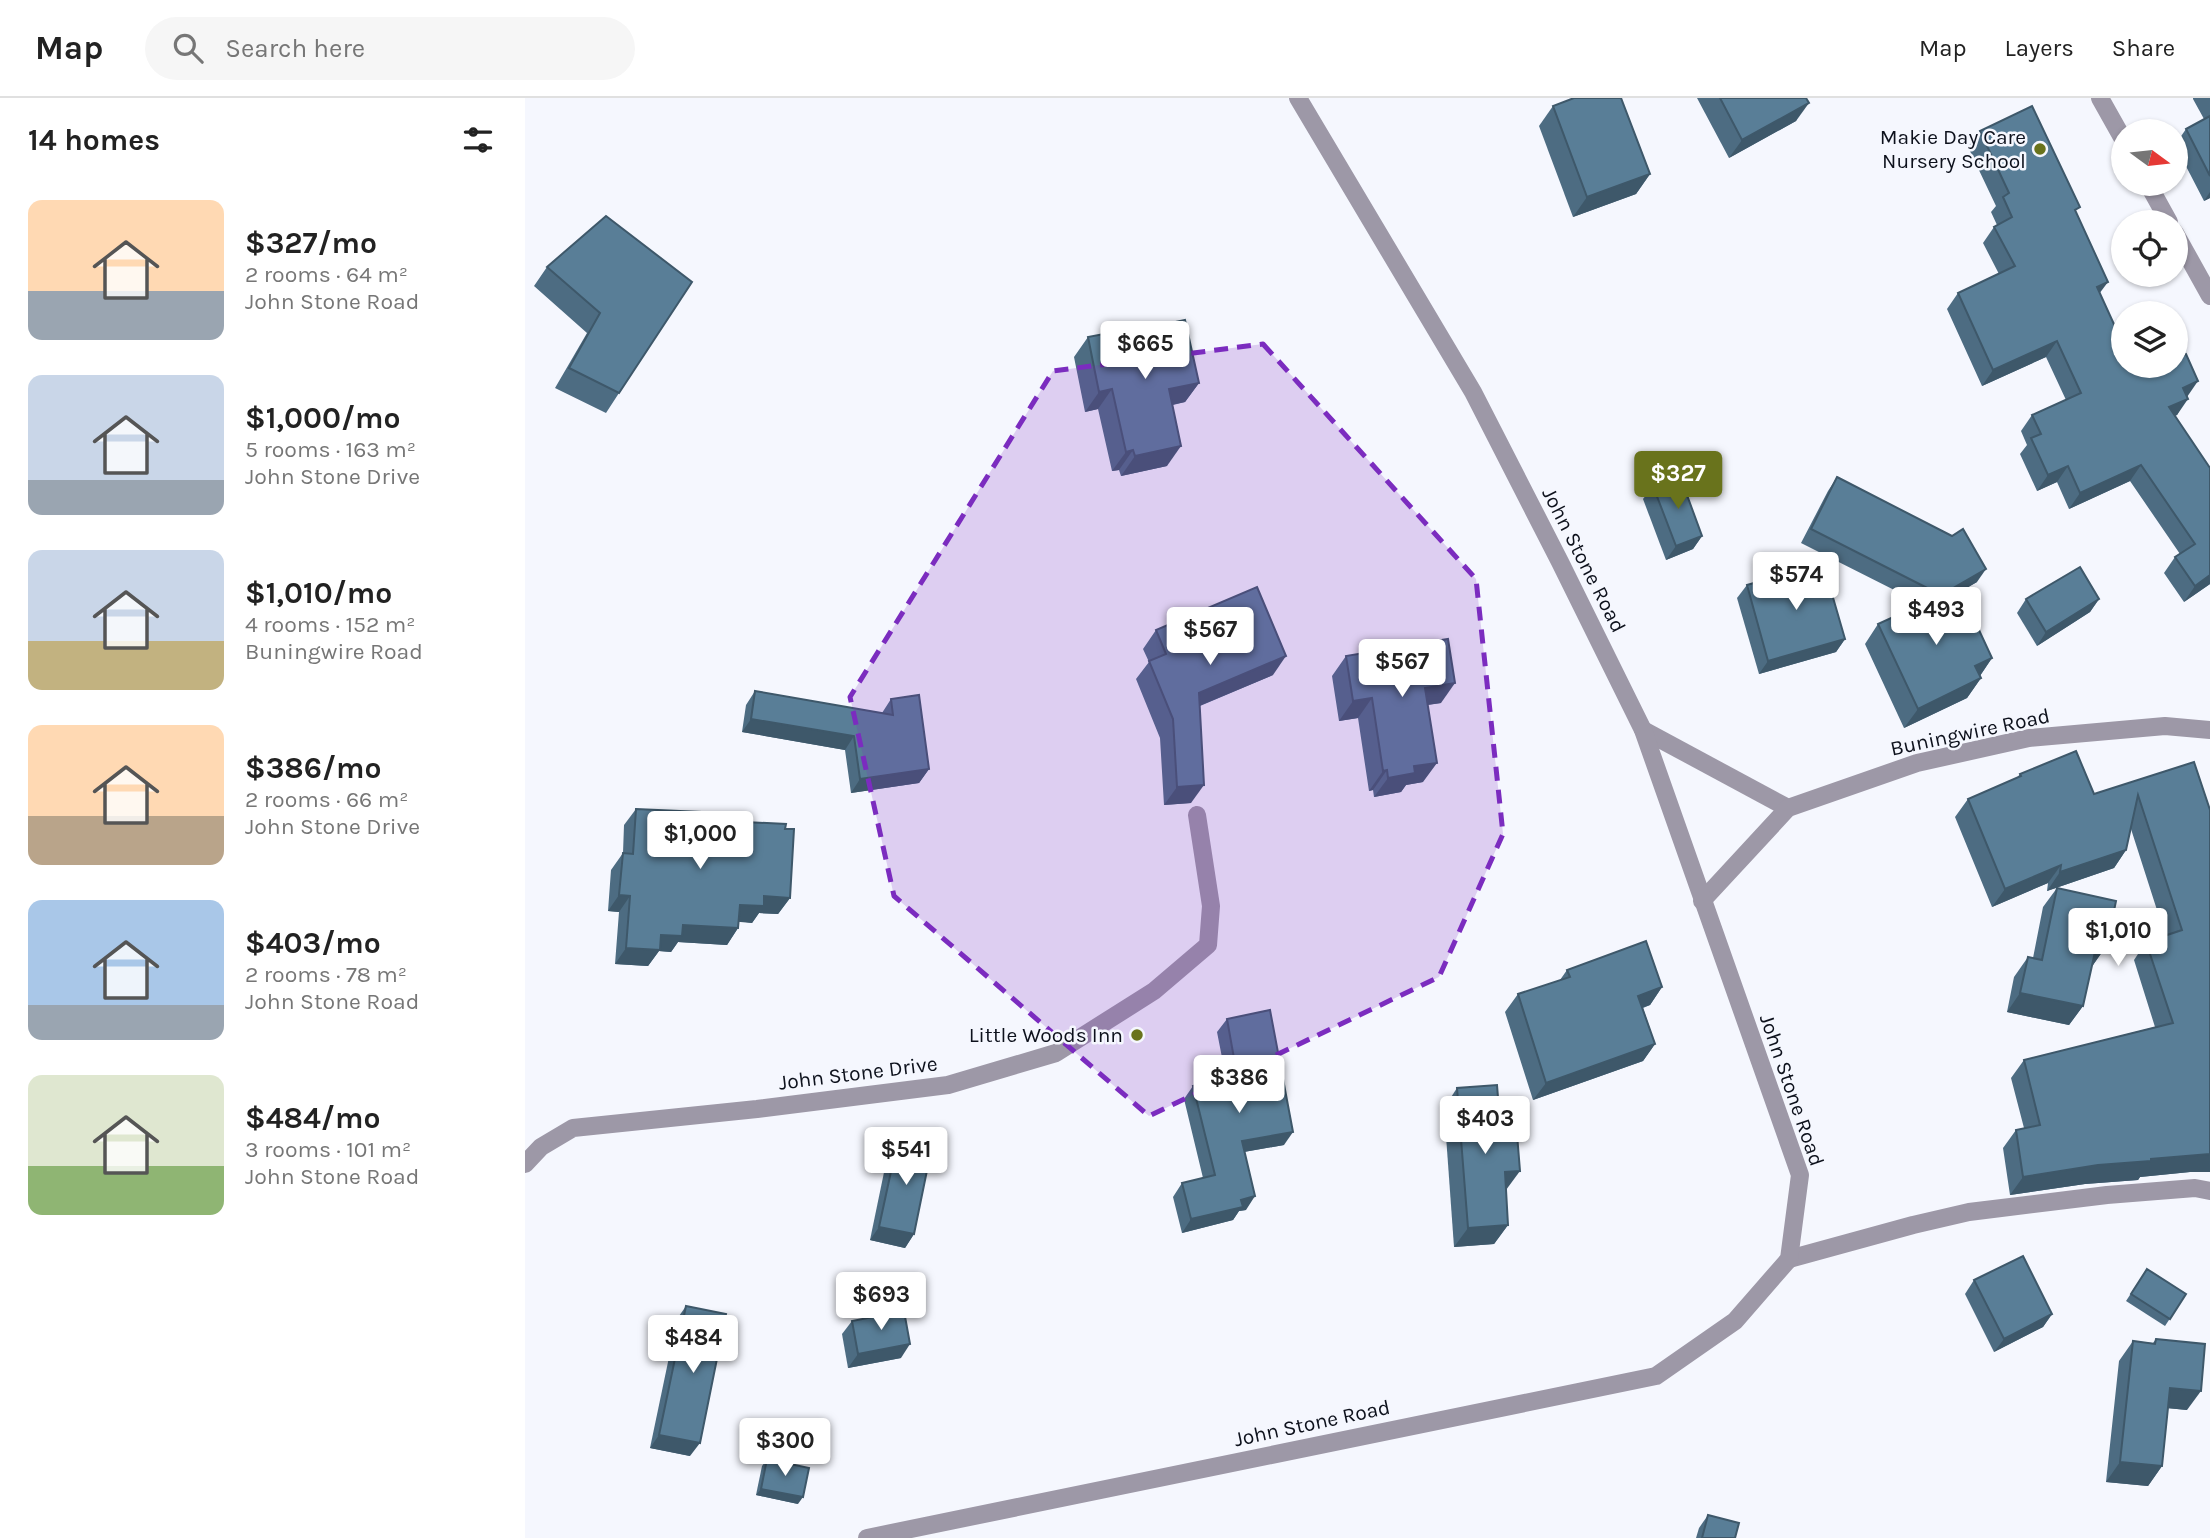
<!DOCTYPE html>
<meta charset="utf-8">
<style>
body{margin:0;font-family:Karla,sans-serif;background:#f6f6f6;color:#222;height:100vh;display:flex;flex-direction:column;font-size:26px;white-space:nowrap}
*{box-sizing:border-box;margin:0}
p{font-size:23px;color:#767676}
.icon{flex:none;width:38px;height:38px;fill:none;stroke:currentColor;stroke-width:2;stroke-linecap:round;stroke-linejoin:round}
.map{position:relative;flex:1;overflow:hidden}
.side{display:flex;flex-direction:column;background:#fff;width:525px}
.side>*{flex:none}
.needle{width:46px;rotate:105deg}
.fabs{position:absolute;left:1586px;top:21px;display:grid;gap:14px}
.fabs a{display:grid;place-items:center;width:77px;height:77px;border-radius:50%;background:#fff;box-shadow:0 2px 5px #0004;font-size:35px}
.price{position:absolute;translate:-50% -60px;padding:0 16px;border-radius:7px;background:#fff;color:#222;font-size:23px;line-height:46px;filter:drop-shadow(0 2px 4px #0008)}
.price::after{content:'';position:absolute;left:50%;top:42px;width:21px;height:16px;margin-left:-10px;background:inherit;clip-path:polygon(0 0,100% 0,50% 100%)}
.price.current{background:#69731c;color:#fff}
ul{padding:0;list-style:none}
li{display:flex;align-items:center;gap:21px;height:175px;padding:0 28px}
li span{display:grid;place-items:center;flex:none;width:196px;height:140px;border-radius:14px;color:#555}
li>.icon{margin-inline-start:auto}
span .icon{width:84px;height:84px;fill:#fffc;stroke-width:1}
li b{font-size:30px}
h2{display:flex;justify-content:space-between;align-items:center;height:84px;padding:0 28px;font-size:30px}
header{display:flex;align-items:center;gap:42px;box-sizing:border-box;height:98px;padding:0 35px;background:#fff;border-bottom:2px solid #e0e0e0}
header strong{font-size:33px}
nav{display:flex;gap:38px;margin-inline-start:auto;font-size:24px}
.search{width:490px;height:63px;background:#f6f6f6;display:flex;align-items:center;gap:18px;box-sizing:border-box;padding:0 24px;border-radius:38px;color:#767676;font-size:26px}
main{display:flex;flex:1;min-height:0}
.map>svg:first-child{display:block}
.lines{fill:none;stroke-linecap:round;stroke-linejoin:round}
.minor{stroke:#9d98a7;stroke-width:18}
.wall{fill:#4d6c82}
.shaded-wall{fill:#3e586a}
.building{fill:#597e97;stroke:#3e586a;stroke-width:2}
.marked{fill:#7b2cbf;fill-opacity:0.2;stroke:#7b2cbf;stroke-width:5;stroke-dasharray:14 9;stroke-linejoin:round}
.poi-dot{fill:#69731c;stroke:#f5f7fe;stroke-width:2.5}
.labels{text-anchor:middle;stroke-width:5;stroke-linejoin:round;paint-order:stroke}
.poi-label{font-size:21px;fill:#0d111c;stroke:#f5f7fe;text-anchor:end}
.street-label{font-size:21px;fill:#0d111c;stroke:#f5f7fe}
</style>
<header>
<strong>Map</strong>
<div class="search"><svg class="icon" aria-label="search" viewBox="0 0 24 24"><circle cx="10" cy="10" r="6"/><path d="M15 15l6 6"/></svg>Search here</div>
<nav><a>Map</a><a>Layers</a><a>Share</a></nav>
</header>
<main>
<section class="side">
<h2>14 homes<svg class="icon" aria-label="filters" viewBox="0 0 24 24"><path d="M4 7h16M4 17h16"/><circle cx="9" cy="7" r="2"/><circle cx="15" cy="17" r="2"/></svg></h2>
<ul>
<li><span style="background:linear-gradient(#ffd9b3 65%,#9aa5b1 0)"><svg class="icon" aria-label="home" viewBox="0 0 24 24"><path d="M3 11l9-7 9 7M6 9v11h12V9"/></svg></span><div><b>$327/mo</b><p>2 rooms · 64 m²</p><p>John Stone Road</p></div></li>
<li><span style="background:linear-gradient(#c9d6e8 75%,#9aa5b1 0)"><svg class="icon" aria-label="home" viewBox="0 0 24 24"><path d="M3 11l9-7 9 7M6 9v11h12V9"/></svg></span><div><b>$1,000/mo</b><p>5 rooms · 163 m²</p><p>John Stone Drive</p></div></li>
<li><span style="background:linear-gradient(#c9d6e8 65%,#c2b280 0)"><svg class="icon" aria-label="home" viewBox="0 0 24 24"><path d="M3 11l9-7 9 7M6 9v11h12V9"/></svg></span><div><b>$1,010/mo</b><p>4 rooms · 152 m²</p><p>Buningwire Road</p></div></li>
<li><span style="background:linear-gradient(#ffd9b3 65%,#b9a48a 0)"><svg class="icon" aria-label="home" viewBox="0 0 24 24"><path d="M3 11l9-7 9 7M6 9v11h12V9"/></svg></span><div><b>$386/mo</b><p>2 rooms · 66 m²</p><p>John Stone Drive</p></div></li>
<li><span style="background:linear-gradient(#a9c7e8 75%,#9aa5b1 0)"><svg class="icon" aria-label="home" viewBox="0 0 24 24"><path d="M3 11l9-7 9 7M6 9v11h12V9"/></svg></span><div><b>$403/mo</b><p>2 rooms · 78 m²</p><p>John Stone Road</p></div></li>
<li><span style="background:linear-gradient(#dfe7d0 65%,#8fb573 0)"><svg class="icon" aria-label="home" viewBox="0 0 24 24"><path d="M3 11l9-7 9 7M6 9v11h12V9"/></svg></span><div><b>$484/mo</b><p>3 rooms · 101 m²</p><p>John Stone Road</p></div></li>
</ul>
</section>
<div class="map">
<svg width="1685" height="1440" viewBox="0 0 1685 1440">
<rect width="100%" height="100%" fill="#f5f7fe"/>
<g class="lines">
<!-- minor -->
<g class="minor">
<path d="M 1575,0 L 1598,41"/>
<path d="M 1623,86 L 1644,124"/>
<path d="M 1650,135 L 1685,198"/>
<path d="M 1118,632 L 1263,710"/>
<path d="M 1177,803 L 1263,710 L 1392,665 L 1504,640 L 1640,628 L 1685,632"/>
<path d="M 0,1066 L 16,1049 L 48,1030 L 232,1011 L 423,987 L 531,955 L 629,893 L 683,847 L 686,808 L 672,717"/>
<path d="M 1264,1161 L 1388,1127 L 1444,1114 L 1582,1097 L 1670,1090 L 1685,1093"/>
<path d="M 342,1440 L 1131,1278 L 1210,1223 L 1264,1161 L 1275,1077 L 1118,632 L 1035,464 L 948,294 L 773,0"/>
</g>
</g>
<!-- wall -->
<g class="wall">
<path d="M 1172,0 L 1281,0 L 1271,23 L 1204,60 Z"/>
<path d="M 1668,0 L 1685,0 L 1685,100 L 1679,103 L 1650,47 L 1661,31 L 1679,21 L 1668,1 Z"/>
<path d="M 1028,8 L 1125,76 L 1111,96 L 1048,119 L 1014,28 Z"/>
<path d="M 1455,33 L 1551,115 L 1575,195 L 1598,268 L 1662,299 L 1652,317 L 1649,318 L 1685,370 L 1685,486 L 1659,504 L 1639,475 L 1650,459 L 1655,456 L 1605,383 L 1544,411 L 1532,384 L 1512,393 L 1495,356 L 1502,347 L 1496,333 L 1507,317 L 1541,302 L 1521,259 L 1457,288 L 1422,211 L 1433,195 L 1474,176 L 1458,145 L 1469,129 L 1472,127 L 1466,114 L 1471,108 L 1443,49 Z"/>
<path d="M 81,118 L 94,295 L 81,315 L 30,290 L 62,235 L 9,188 L 22,169 Z"/>
<path d="M 563,239 L 674,285 L 660,304 L 648,307 L 642,368 L 596,378 L 594,372 L 587,373 L 573,311 L 560,314 L 549,259 Z"/>
<path d="M 1312,379 L 1427,438 L 1452,484 L 1436,493 L 1467,560 L 1455,578 L 1456,580 L 1442,600 L 1379,630 L 1340,546 L 1353,526 L 1397,506 L 1276,445 L 1303,393 Z"/>
<path d="M 1128,388 L 1177,438 L 1168,451 L 1141,462 L 1118,401 Z"/>
<path d="M 1222,487 L 1320,541 L 1311,554 L 1234,576 L 1212,500 Z"/>
<path d="M 1501,501 L 1574,501 L 1565,514 L 1512,548 L 1492,515 Z"/>
<path d="M 631,532 L 748,577 L 675,608 L 666,705 L 639,707 L 635,640 L 611,581 L 624,564 L 618,551 Z"/>
<path d="M 821,558 L 916,605 L 903,607 L 898,684 L 881,687 L 876,694 L 849,699 L 848,692 L 844,693 L 833,620 L 814,623 L 807,578 Z"/>
<path d="M 230,593 L 357,615 L 366,601 L 404,671 L 394,685 L 326,695 L 320,652 L 217,634 L 221,607 Z"/>
<path d="M 1669,664 L 1665,1074 L 1615,1079 L 1613,1082 L 1560,1086 L 1485,1097 L 1478,1050 L 1491,1032 L 1499,1030 L 1486,980 L 1499,962 L 1630,929 L 1609,862 L 1621,844 L 1640,837 L 1606,731 L 1601,752 L 1589,770 L 1522,793 L 1523,785 L 1467,809 L 1430,719 L 1443,701 L 1492,680 L 1495,676 L 1569,696 Z"/>
<path d="M 111,711 L 220,724 L 260,731 L 265,800 L 253,816 L 234,815 L 227,825 L 214,823 L 213,830 L 202,847 L 153,844 L 146,854 L 134,853 L 123,868 L 90,866 L 94,814 L 83,813 L 86,772 L 98,755 L 99,727 Z"/>
<path d="M 1532,790 L 1582,847 L 1568,867 L 1567,866 L 1558,908 L 1544,927 L 1482,914 L 1489,879 L 1503,859 L 1508,860 L 1518,809 Z"/>
<path d="M 1042,872 L 1137,889 L 1125,907 L 1118,910 L 1130,946 L 1118,963 L 1008,1002 L 980,914 L 993,896 L 1035,882 Z"/>
<path d="M 702,921 L 759,1047 L 719,1054 L 721,1112 L 714,1113 L 708,1122 L 657,1135 L 648,1099 L 657,1085 L 678,1080 L 659,1001 L 668,988 L 701,980 L 692,934 Z"/>
<path d="M 932,990 L 976,1037 L 983,1127 L 969,1146 L 929,1149 L 919,1010 Z"/>
<path d="M 373,1041 L 389,1136 L 380,1150 L 345,1142 L 363,1055 Z"/>
<path d="M 1622,1171 L 1661,1196 L 1640,1228 L 1601,1203 Z"/>
<path d="M 1449,1182 L 1527,1216 L 1518,1229 L 1469,1254 L 1440,1196 Z"/>
<path d="M 161,1208 L 165,1358 L 125,1350 L 152,1221 Z"/>
<path d="M 327,1223 L 376,1260 L 323,1270 L 317,1236 Z"/>
<path d="M 1631,1241 L 1662,1312 L 1642,1310 L 1637,1368 L 1623,1388 L 1581,1384 L 1594,1263 L 1608,1243 L 1628,1245 Z"/>
<path d="M 242,1361 L 273,1406 L 231,1397 L 237,1368 Z"/>
<path d="M 1183,1417 L 1210,1440 L 1171,1440 L 1174,1430 Z"/>
</g>
<!-- shaded-wall -->
<g class="shaded-wall">
<path d="M 1284,5 L 1271,23 L 1204,60 L 1217,42 Z"/>
<path d="M 1125,76 L 1111,96 L 1048,119 L 1062,99 Z"/>
<path d="M 1685,94 L 1685,100 L 1679,103 Z"/>
<path d="M 1583,184 L 1571,200 L 1572,189 Z"/>
<path d="M 1532,243 L 1521,259 L 1457,288 L 1468,272 Z"/>
<path d="M 1673,283 L 1662,299 L 1658,290 Z"/>
<path d="M 674,285 L 660,304 L 631,310 L 644,291 Z"/>
<path d="M 587,291 L 573,311 L 560,314 L 574,294 Z"/>
<path d="M 1663,301 L 1652,317 L 1633,325 L 1644,309 Z"/>
<path d="M 656,348 L 642,368 L 596,378 L 610,358 Z"/>
<path d="M 608,352 L 594,372 L 587,373 L 601,354 Z"/>
<path d="M 1616,367 L 1605,383 L 1544,411 L 1555,395 Z"/>
<path d="M 1543,368 L 1532,384 L 1512,393 L 1523,377 Z"/>
<path d="M 1177,438 L 1168,451 L 1141,462 L 1151,448 Z"/>
<path d="M 1461,471 L 1452,484 L 1406,511 L 1416,497 Z"/>
<path d="M 1685,475 L 1685,486 L 1659,504 L 1670,488 Z"/>
<path d="M 1574,501 L 1565,514 L 1512,548 L 1521,534 Z"/>
<path d="M 1320,541 L 1311,554 L 1234,576 L 1243,563 Z"/>
<path d="M 761,558 L 748,577 L 662,613 L 674,595 Z"/>
<path d="M 1467,560 L 1454,579 L 1450,568 Z"/>
<path d="M 1456,580 L 1442,600 L 1379,630 L 1393,611 Z"/>
<path d="M 930,585 L 916,605 L 886,609 L 900,590 Z"/>
<path d="M 847,600 L 833,620 L 814,623 L 828,603 Z"/>
<path d="M 226,621 L 329,638 L 320,652 L 217,634 Z"/>
<path d="M 912,665 L 898,684 L 881,687 L 876,694 L 849,699 L 863,680 L 889,668 Z"/>
<path d="M 404,671 L 394,685 L 326,695 L 335,681 Z"/>
<path d="M 862,672 L 848,692 L 844,693 L 858,673 Z"/>
<path d="M 679,687 L 666,705 L 639,707 L 652,689 Z"/>
<path d="M 1601,752 L 1589,770 L 1522,793 L 1535,774 Z"/>
<path d="M 1536,767 L 1523,785 L 1467,809 L 1480,791 Z"/>
<path d="M 94,797 L 105,798 L 94,814 L 83,813 Z"/>
<path d="M 239,798 L 265,800 L 253,816 L 234,815 L 227,825 L 204,823 L 215,807 Z"/>
<path d="M 158,827 L 213,830 L 202,847 L 153,844 L 146,854 L 134,853 L 123,868 L 90,866 L 101,850 Z"/>
<path d="M 1572,845 L 1582,847 L 1568,867 L 1558,864 Z"/>
<path d="M 1137,889 L 1125,907 L 1101,915 L 1113,898 Z"/>
<path d="M 1495,895 L 1558,908 L 1544,927 L 1482,914 Z"/>
<path d="M 1130,946 L 1118,963 L 1008,1002 L 1021,985 Z"/>
<path d="M 768,1034 L 759,1047 L 707,1056 L 717,1043 Z"/>
<path d="M 1685,1056 L 1685,1074 L 1665,1074 L 1615,1079 L 1613,1082 L 1560,1086 L 1485,1097 L 1498,1079 L 1573,1067 Z"/>
<path d="M 995,1073 L 981,1092 L 980,1074 Z"/>
<path d="M 730,1098 L 721,1112 L 714,1113 L 708,1122 L 657,1135 L 666,1121 L 716,1102 Z"/>
<path d="M 983,1127 L 969,1146 L 929,1149 L 943,1130 Z"/>
<path d="M 354,1129 L 389,1136 L 380,1150 L 345,1142 Z"/>
<path d="M 1527,1216 L 1518,1229 L 1469,1254 L 1479,1241 Z"/>
<path d="M 385,1246 L 376,1260 L 323,1270 L 333,1256 Z"/>
<path d="M 1645,1290 L 1676,1293 L 1662,1312 L 1631,1309 Z"/>
<path d="M 134,1337 L 175,1345 L 165,1358 L 125,1350 Z"/>
<path d="M 1595,1364 L 1637,1368 L 1623,1388 L 1581,1384 Z"/>
<path d="M 236,1391 L 278,1399 L 273,1406 L 231,1397 Z"/>
</g>
<!-- building -->
<g class="building">
<path d="M 1049,0 L 1096,0 L 1125,76 L 1062,99 L 1028,8 Z"/>
<path d="M 1195,0 L 1281,0 L 1284,5 L 1217,42 Z"/>
<path d="M 1507,8 L 1555,109 L 1550,112 L 1583,184 L 1572,189 L 1598,246 L 1598,268 L 1650,268 L 1650,260 L 1661,256 L 1673,283 L 1658,290 L 1663,301 L 1644,309 L 1685,370 L 1685,477 L 1670,488 L 1650,459 L 1670,446 L 1616,367 L 1555,395 L 1543,368 L 1523,377 L 1506,340 L 1516,336 L 1507,317 L 1556,295 L 1532,243 L 1468,272 L 1433,195 L 1490,168 L 1469,129 L 1487,119 L 1478,99 L 1484,95 L 1455,33 Z"/>
<path d="M 1685,18 L 1685,78 L 1661,31 Z"/>
<path d="M 81,118 L 167,184 L 94,295 L 44,270 L 75,215 L 22,169 Z"/>
<path d="M 660,222 L 674,285 L 644,291 L 656,348 L 610,358 L 608,352 L 601,354 L 587,291 L 574,294 L 563,239 L 631,226 L 632,228 Z"/>
<path d="M 1155,378 L 1177,438 L 1151,448 L 1128,388 Z"/>
<path d="M 1312,379 L 1427,438 L 1438,431 L 1461,471 L 1416,497 L 1286,431 Z"/>
<path d="M 1298,465 L 1320,541 L 1243,563 L 1222,487 Z"/>
<path d="M 1555,469 L 1574,501 L 1521,534 L 1501,501 Z"/>
<path d="M 732,489 L 761,558 L 674,595 L 679,687 L 652,689 L 648,621 L 624,563 L 641,556 L 631,532 Z"/>
<path d="M 1434,489 L 1467,560 L 1450,568 L 1456,580 L 1393,611 L 1353,526 Z"/>
<path d="M 923,541 L 930,585 L 900,590 L 912,665 L 889,668 L 890,675 L 863,680 L 862,672 L 858,673 L 847,600 L 828,603 L 821,558 Z"/>
<path d="M 230,593 L 368,617 L 366,601 L 394,597 L 404,671 L 335,681 L 329,638 L 226,621 Z"/>
<path d="M 1551,653 L 1569,696 L 1669,664 L 1685,712 L 1685,1056 L 1626,1061 L 1626,1063 L 1573,1067 L 1498,1079 L 1491,1032 L 1515,1027 L 1499,962 L 1648,925 L 1621,844 L 1657,832 L 1613,697 L 1601,752 L 1535,774 L 1536,767 L 1480,791 L 1443,701 L 1496,678 L 1495,676 Z"/>
<path d="M 111,711 L 220,716 L 220,724 L 261,726 L 260,731 L 269,731 L 265,800 L 239,798 L 239,808 L 215,807 L 213,830 L 158,827 L 157,838 L 136,837 L 135,852 L 101,850 L 105,798 L 94,797 L 98,755 L 108,756 Z"/>
<path d="M 1532,790 L 1591,803 L 1582,847 L 1572,845 L 1558,908 L 1495,895 L 1503,859 L 1517,862 Z"/>
<path d="M 1121,843 L 1137,889 L 1113,898 L 1130,946 L 1021,985 L 993,896 L 1045,879 L 1042,872 Z"/>
<path d="M 745,912 L 768,1034 L 717,1043 L 730,1098 L 716,1102 L 718,1109 L 666,1121 L 657,1085 L 690,1077 L 668,988 L 712,977 L 702,921 Z"/>
<path d="M 972,987 L 976,1037 L 992,1036 L 995,1073 L 980,1074 L 983,1127 L 943,1130 L 932,990 Z"/>
<path d="M 373,1041 L 407,1048 L 389,1136 L 354,1129 Z"/>
<path d="M 1498,1158 L 1527,1216 L 1479,1241 L 1449,1182 Z"/>
<path d="M 1622,1171 L 1661,1196 L 1645,1221 L 1606,1196 Z"/>
<path d="M 161,1208 L 201,1216 L 175,1345 L 134,1337 Z"/>
<path d="M 379,1213 L 385,1246 L 333,1256 L 327,1223 Z"/>
<path d="M 1631,1241 L 1680,1246 L 1676,1293 L 1645,1290 L 1637,1368 L 1595,1364 L 1608,1243 L 1630,1246 Z"/>
<path d="M 242,1361 L 284,1370 L 278,1399 L 236,1391 Z"/>
<path d="M 1183,1417 L 1214,1425 L 1210,1440 L 1177,1440 Z"/>
</g>
<!-- marked area -->
<path class="marked" d="M 738,246 L 951,481 L 978,736 L 914,879 L 624,1018 L 369,798 L 325,599 L 528,273 Z"/>
<!-- markers -->
<g class="poi-dot">
<circle cx="1515" cy="51" r="7"/>
<circle cx="612" cy="937" r="7"/>
</g>
<g class="labels">
<!-- poi labels -->
<g class="poi-label">
<text x="1501" y="46">Makie Day Care<tspan x="1501" dy="24">Nursery School</tspan></text>
<text x="598" y="944">Little Woods Inn</text>
</g>
<!-- street labels -->
<g class="street-label">
<text transform="translate(1059 462) rotate(63)" y="7">John Stone Road</text>
<text transform="translate(1445 634) rotate(-12)" y="7">Buningwire Road</text>
<text transform="translate(333 975) rotate(-7)" y="7">John Stone Drive</text>
<text transform="translate(1267 992) rotate(71)" y="7">John Stone Road</text>
<text transform="translate(787 1325) rotate(-12)" y="7">John Stone Road</text>
</g>
</g>
</svg>
<div class="fabs">
<a><svg class="needle" viewBox="-14 -14 28 28"><path d="M0-13l5 13h-10z" fill="#e53935"/><path d="M0 13l5-13h-10z" fill="#767676"/></svg></a>
<a><svg class="icon" aria-label="locate" viewBox="0 0 24 24"><circle cx="12" cy="12" r="6"/><path d="M12 2v4M12 18v4M2 12h4M18 12h4"/></svg></a>
<a><svg class="icon" aria-label="layers" viewBox="0 0 24 24"><path d="M12 4l9 5-9 5-9-5zM3 14l9 5 9-5"/></svg></a>
</div>
<b class="price" style="left:620px;top:283px">$665</b>
<b class="price current" style="left:1153px;top:413px">$327</b>
<b class="price" style="left:1271px;top:514px">$574</b>
<b class="price" style="left:1411px;top:549px">$493</b>
<b class="price" style="left:685px;top:569px">$567</b>
<b class="price" style="left:877px;top:601px">$567</b>
<b class="price" style="left:175px;top:773px">$1,000</b>
<b class="price" style="left:1593px;top:870px">$1,010</b>
<b class="price" style="left:714px;top:1017px">$386</b>
<b class="price" style="left:960px;top:1058px">$403</b>
<b class="price" style="left:381px;top:1089px">$541</b>
<b class="price" style="left:356px;top:1234px">$693</b>
<b class="price" style="left:168px;top:1277px">$484</b>
<b class="price" style="left:260px;top:1380px">$300</b>
</div>
</main>
